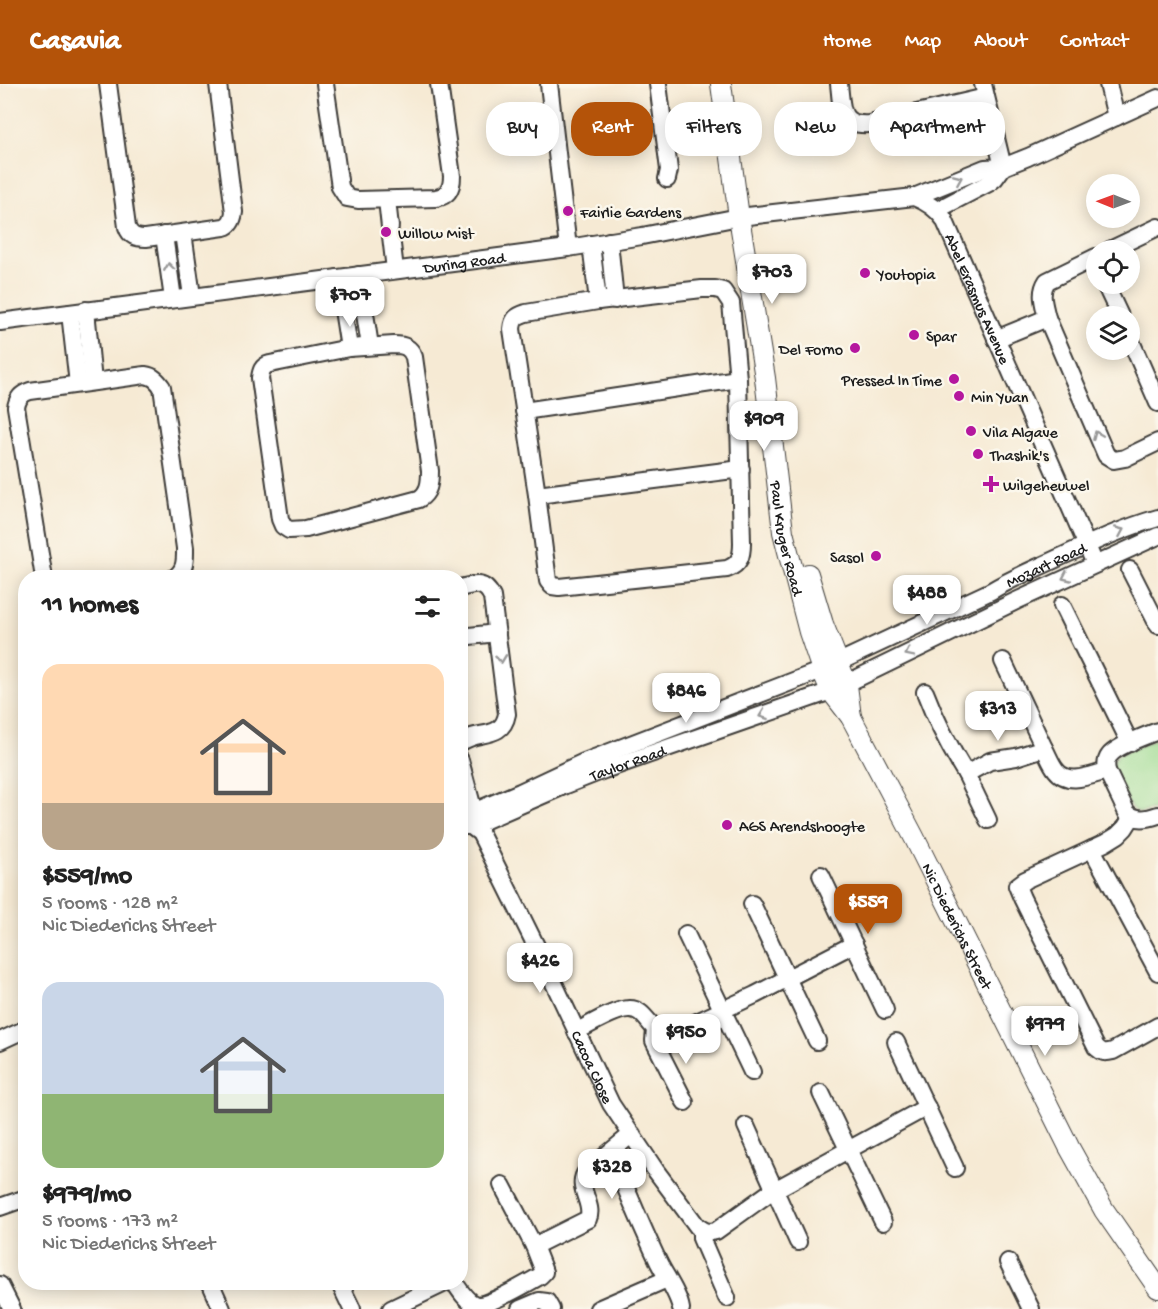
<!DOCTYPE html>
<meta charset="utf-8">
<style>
body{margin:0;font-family:"Gochi Hand",sans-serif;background:#f6f6f6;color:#222;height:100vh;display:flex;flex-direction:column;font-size:22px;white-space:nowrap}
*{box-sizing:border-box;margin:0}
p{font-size:20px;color:#767676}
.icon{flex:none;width:33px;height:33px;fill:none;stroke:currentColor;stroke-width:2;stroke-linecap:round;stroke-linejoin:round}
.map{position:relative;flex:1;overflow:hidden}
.panel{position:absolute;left:18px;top:486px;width:450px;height:720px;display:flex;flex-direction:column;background:#fff;border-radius:24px;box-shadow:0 3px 15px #0003}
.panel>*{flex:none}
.guide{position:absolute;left:486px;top:18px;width:570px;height:54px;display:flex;gap:12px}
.needle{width:39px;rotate:271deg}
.fabs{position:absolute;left:1086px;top:90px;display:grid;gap:12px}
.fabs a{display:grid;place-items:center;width:54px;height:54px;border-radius:50%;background:#fff;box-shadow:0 3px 15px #0003;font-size:30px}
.price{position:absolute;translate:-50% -51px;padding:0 14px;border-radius:12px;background:#fff;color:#222;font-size:20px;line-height:39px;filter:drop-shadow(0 2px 3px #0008)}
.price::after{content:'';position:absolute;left:50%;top:36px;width:18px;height:14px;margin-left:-9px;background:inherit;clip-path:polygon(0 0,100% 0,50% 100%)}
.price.on{background:#b45309;color:#fff}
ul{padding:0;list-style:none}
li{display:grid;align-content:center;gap:12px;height:318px;padding:0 24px}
li span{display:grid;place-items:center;height:186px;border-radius:18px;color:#555}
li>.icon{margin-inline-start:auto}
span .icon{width:108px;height:108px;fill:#fffc;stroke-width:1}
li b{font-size:26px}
h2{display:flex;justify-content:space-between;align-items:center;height:72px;padding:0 24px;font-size:26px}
.tag{padding:0 21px;border-radius:24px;background:#fff;box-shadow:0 3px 15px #0003;font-size:21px;line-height:54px}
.tag.on{background:#b45309;color:#fff}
header{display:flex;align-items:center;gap:36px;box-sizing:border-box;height:84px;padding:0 30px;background:#b45309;color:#fff}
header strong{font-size:28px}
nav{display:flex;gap:33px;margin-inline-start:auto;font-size:21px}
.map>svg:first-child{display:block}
.green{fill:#9cda90;stroke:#5c7b56;stroke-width:1.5}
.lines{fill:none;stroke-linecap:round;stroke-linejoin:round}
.minor-casing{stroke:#3d3b38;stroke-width:20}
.tertiary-casing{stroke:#3d3b38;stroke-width:22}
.minor{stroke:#fff;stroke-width:16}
.tertiary{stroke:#fff;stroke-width:20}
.oneway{stroke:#999}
.poi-dot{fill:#b5179e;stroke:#fbf7ec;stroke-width:2}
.labels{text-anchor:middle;stroke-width:5;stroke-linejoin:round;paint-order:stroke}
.poi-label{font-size:16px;fill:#1c1c1c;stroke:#fbf7ec;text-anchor:start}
.street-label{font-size:16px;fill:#1c1c1c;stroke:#fbf7ec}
</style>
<header>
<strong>Casavia</strong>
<nav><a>Home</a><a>Map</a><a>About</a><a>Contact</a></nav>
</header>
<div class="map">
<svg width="1158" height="1225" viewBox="0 0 1158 1225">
<rect width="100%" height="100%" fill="#fbf7ec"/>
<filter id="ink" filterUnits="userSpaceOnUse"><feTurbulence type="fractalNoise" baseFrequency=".0167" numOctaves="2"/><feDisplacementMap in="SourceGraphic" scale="12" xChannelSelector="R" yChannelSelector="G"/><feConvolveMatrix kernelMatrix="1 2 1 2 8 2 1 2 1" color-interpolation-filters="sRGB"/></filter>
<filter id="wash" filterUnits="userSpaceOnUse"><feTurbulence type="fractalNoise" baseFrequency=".008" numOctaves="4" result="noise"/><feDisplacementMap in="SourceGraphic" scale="24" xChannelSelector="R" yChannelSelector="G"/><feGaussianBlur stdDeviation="1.35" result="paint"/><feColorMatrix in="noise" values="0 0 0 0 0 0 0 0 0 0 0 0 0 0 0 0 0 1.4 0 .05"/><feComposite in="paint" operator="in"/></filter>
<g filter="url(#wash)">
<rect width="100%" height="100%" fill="#f6ead4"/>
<!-- green -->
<path class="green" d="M 1158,654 L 1158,725 L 1139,729 L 1130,723 L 1113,687 L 1113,679 L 1118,671 Z"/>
</g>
<g filter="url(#ink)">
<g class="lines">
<defs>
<g id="minor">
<path d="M 108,0 L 127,143 C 130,152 136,154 146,154 L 224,143 C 231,141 233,135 234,128 L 218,0"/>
<path d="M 325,0 L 340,103 L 347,114 L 358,116 L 436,114 C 448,112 452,104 452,92 L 439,0"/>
<path d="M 549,0 L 568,164"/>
<path d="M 658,0 L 669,86 L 667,95"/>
<path d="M 839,0 C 842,24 839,42 869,40 L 986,13"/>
<path d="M 1108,0 L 1116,33"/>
<path d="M 914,113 L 985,84 L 1003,83 L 1028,73 L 1158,14"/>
<path d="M 387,116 L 390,143"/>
<path d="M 937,126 L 989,99 L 995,94 L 1003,83 L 983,0"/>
<path d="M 183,149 L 192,212"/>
<path d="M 164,151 L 173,215"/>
<path d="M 391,152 L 395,186"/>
<path d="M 609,157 L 615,216"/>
<path d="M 591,160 L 598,217"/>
<path d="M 1110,166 L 1158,143"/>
<path d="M 1096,173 L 1047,197 C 1039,209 1044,220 1047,234 L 1106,371 L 1114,376 L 1125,374 L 1158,358"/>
<path d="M 359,191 L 370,262"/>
<path d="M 338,194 L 349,264"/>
<path d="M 1105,200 L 1120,232"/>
<path d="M 702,205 L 715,205 L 723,207 L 731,219 L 738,295 L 742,459 C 742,472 740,480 727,485 L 559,503 L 552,502 L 548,497 L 537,411 L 512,245 C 513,234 517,232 526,229 L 598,217 Z"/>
<path d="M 86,226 L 93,298"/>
<path d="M 70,229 L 78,300"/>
<path id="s1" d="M 0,238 L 568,164 L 642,152 L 739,133 L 914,113 C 927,118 936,124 944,135 L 1095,480"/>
<path d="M 996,255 L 1047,234"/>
<path d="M 1130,255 L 1158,319"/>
<path d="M 394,261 C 404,261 410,263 414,273 L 430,387 C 430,399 429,409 419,415 L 306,445 L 289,446 L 283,442 L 280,435 L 260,294 C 261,287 262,282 270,280 L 349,264 Z"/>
<path d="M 524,327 L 738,295"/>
<path d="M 537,411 L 741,385"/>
<path d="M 1130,486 L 1158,541"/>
<path d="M 44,494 L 16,323 C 18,314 21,310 30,307 L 145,291 C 153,292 157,296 162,303 L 185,464 C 185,476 186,486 174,494"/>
<path d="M 460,504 C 475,500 485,497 492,513 L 507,630 C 502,657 477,645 460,659"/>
<path d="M 1062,521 L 1130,659"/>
<path d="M 460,553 L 497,549"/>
<path d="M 1003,577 L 1044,664"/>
<path d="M 925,608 C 936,637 950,664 966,690"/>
<path d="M 1158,647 C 1147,651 1115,663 1109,672 C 1106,676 1106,682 1107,687 L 1127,729 C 1137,737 1147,735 1158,731"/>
<path d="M 460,676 L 474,728"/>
<path id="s2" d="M 460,715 L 471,742 L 480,749 L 542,874 L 611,1020 L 656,1087 L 697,1142 C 703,1147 708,1149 716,1147 L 769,1109 L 927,1023"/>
<path d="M 1132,733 L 1125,744 L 1118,751 L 1105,759 L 1025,796 L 1017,802 L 1022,814 L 1096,963 C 1102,969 1105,969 1113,967 L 1158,942"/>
<path d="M 988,736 L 966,690 L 990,677 L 1016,673 L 1044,664 C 1048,671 1051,680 1056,686 C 1068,702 1091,691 1107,687"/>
<path id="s3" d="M 460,739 L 466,731 L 520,708 L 584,678 L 822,586 L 991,507 C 1012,494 1035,485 1058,474 C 1091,459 1123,444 1158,434"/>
<path id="s4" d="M 460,742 L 471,742 L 479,739 L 566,701 L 604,686 L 831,607 L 1016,517 L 1158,452"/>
<path d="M 1092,765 L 1158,888"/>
<path d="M 821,791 L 885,926"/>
<path d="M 752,820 L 817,957"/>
<path d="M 686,850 L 752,988"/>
<path d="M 655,946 L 654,957 L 685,1018"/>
<path d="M 576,948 C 589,941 615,925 629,925 C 648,924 650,953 671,950 L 755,911 L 854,860"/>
<path d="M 0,957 L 26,945"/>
<path d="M 896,958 L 955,1084"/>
<path d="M 821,1009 L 883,1138"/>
<path d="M 746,1042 L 798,1158"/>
<path d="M 611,1068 C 626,1105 642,1143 659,1179 C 666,1193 679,1211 681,1225"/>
<path d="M 502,1101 L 534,1162"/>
<path d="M 0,1123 L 26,1114"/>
<path d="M 701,1145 L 701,1154 L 727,1214"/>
<path d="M 1008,1178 L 1031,1225"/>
<path d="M 210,1198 L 222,1225"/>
<path d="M 339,1198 L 352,1225"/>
<path d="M 454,1198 C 459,1205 466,1217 474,1220 C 484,1225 529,1198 540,1192 L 544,1188 L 543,1185 L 534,1162 L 588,1135 C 595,1120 574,1102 587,1087 L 632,1050"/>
<path d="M 0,1201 L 12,1225"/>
<path d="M 391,1225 L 447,1198"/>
<path d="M 520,1225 L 539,1217 L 547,1218 L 551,1225"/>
<path d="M 598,1225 L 667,1195"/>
</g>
<g id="tertiary">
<path id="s5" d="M 721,0 L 739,133 L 765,294 L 783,448 L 809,548 L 822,586 L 831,607 L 851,633 L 914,753 L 1069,1063 L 1104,1126 L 1158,1204"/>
<path d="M 808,490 L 823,540 L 847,601 L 851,633"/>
</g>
</defs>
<!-- minor casing -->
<use href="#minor" class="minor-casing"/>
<!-- tertiary casing -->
<use href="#tertiary" class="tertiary-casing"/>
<!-- minor -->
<use href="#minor" class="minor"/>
<!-- tertiary -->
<use href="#tertiary" class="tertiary"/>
</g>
<!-- one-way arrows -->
<defs><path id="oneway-chevron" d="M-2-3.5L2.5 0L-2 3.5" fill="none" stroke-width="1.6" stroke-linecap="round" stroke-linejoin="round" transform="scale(1.5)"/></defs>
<g class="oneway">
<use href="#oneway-chevron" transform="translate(958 95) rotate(-23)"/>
<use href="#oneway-chevron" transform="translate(169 183) rotate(-98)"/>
<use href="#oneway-chevron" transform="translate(1097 351) rotate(-113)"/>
<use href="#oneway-chevron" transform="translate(1120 447) rotate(-24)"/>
<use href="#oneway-chevron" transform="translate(1066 493) rotate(155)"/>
<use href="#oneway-chevron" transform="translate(909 569) rotate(154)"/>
<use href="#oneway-chevron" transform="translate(501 575) rotate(83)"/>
<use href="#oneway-chevron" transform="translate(763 631) rotate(160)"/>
</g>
</g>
<!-- markers -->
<g class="poi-dot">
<circle cx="568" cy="127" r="6"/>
<circle cx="386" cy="148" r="6"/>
<circle cx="865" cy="189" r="6"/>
<circle cx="914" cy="251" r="6"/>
<circle cx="855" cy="264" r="6"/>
<circle cx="954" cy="295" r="6"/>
<circle cx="959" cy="312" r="6"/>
<circle cx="971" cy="347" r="6"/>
<circle cx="978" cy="370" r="6"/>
<path d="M988 391h6v6h6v6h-6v6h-6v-6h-6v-6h6z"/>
<circle cx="876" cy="472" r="6"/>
<circle cx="727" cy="741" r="6"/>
</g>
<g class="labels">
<!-- poi labels -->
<g class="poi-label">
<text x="580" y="133">Fairlie Gardens</text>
<text x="398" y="154">Willow Mist</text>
<text x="877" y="195">Youtopia</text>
<text x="926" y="257">Spar</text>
<text x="843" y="270" text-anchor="end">Del Forno</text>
<text x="942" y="301" text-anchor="end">Pressed In Time</text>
<text x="971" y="318">Min Yuan</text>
<text x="983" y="353">Vila Algave</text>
<text x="990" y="376">Thashik's</text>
<text x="1003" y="406">Wilgeheuwel</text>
<text x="864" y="478" text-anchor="end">Sasol</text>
<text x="739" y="747">AGS Arendshoogte</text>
</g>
<!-- street labels -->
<g class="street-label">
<text dy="6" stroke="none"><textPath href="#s1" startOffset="468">During Road</textPath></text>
<text dy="6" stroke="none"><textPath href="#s1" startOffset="1047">Abel Erasmus Avenue</textPath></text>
<text dy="6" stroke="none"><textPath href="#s5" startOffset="459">Paul Kruger Road</textPath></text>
<text dy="6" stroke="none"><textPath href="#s3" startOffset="642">Mozart Road</textPath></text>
<text dy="6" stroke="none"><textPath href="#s4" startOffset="180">Taylor Road</textPath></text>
<text dy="6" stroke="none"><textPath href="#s5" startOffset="886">Nic Diederichs Street</textPath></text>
<text dy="6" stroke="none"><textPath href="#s2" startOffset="300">Cacoa Close</textPath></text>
</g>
</g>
</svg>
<div class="fabs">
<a><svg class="needle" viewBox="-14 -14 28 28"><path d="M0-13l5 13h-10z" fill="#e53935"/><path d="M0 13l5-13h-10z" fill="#767676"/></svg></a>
<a><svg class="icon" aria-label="locate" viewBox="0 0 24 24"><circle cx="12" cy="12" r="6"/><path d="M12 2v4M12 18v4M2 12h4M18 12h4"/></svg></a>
<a><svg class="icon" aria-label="layers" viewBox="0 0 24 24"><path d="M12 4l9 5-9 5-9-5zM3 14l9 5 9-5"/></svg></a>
</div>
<b class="price" style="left:772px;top:221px">$703</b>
<b class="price" style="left:350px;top:244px">$707</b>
<b class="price" style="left:764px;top:368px">$909</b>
<b class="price" style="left:927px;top:542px">$488</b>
<b class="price" style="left:686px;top:640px">$846</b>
<b class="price" style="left:998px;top:658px">$313</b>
<b class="price on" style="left:868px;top:851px">$559</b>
<b class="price" style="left:540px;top:910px">$426</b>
<b class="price" style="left:1045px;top:973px">$979</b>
<b class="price" style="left:686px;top:981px">$950</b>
<b class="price" style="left:612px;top:1116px">$328</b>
<div class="guide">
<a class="tag">Buy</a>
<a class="tag on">Rent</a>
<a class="tag">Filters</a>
<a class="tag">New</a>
<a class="tag">Apartment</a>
</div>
<section class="panel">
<h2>11 homes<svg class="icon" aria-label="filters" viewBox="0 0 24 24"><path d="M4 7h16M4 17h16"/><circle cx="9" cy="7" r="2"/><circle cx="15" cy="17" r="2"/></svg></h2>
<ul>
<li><span style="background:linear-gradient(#ffd9b3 75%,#b9a48a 0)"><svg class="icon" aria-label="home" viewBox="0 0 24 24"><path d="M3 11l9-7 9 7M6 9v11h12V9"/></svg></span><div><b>$559/mo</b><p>5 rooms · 128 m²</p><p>Nic Diederichs Street</p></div></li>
<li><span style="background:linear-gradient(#c9d6e8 60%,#8fb573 0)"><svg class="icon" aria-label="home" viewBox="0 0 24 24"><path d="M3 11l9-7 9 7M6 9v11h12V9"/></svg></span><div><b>$979/mo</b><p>5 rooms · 173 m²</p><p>Nic Diederichs Street</p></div></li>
</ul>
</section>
</div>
